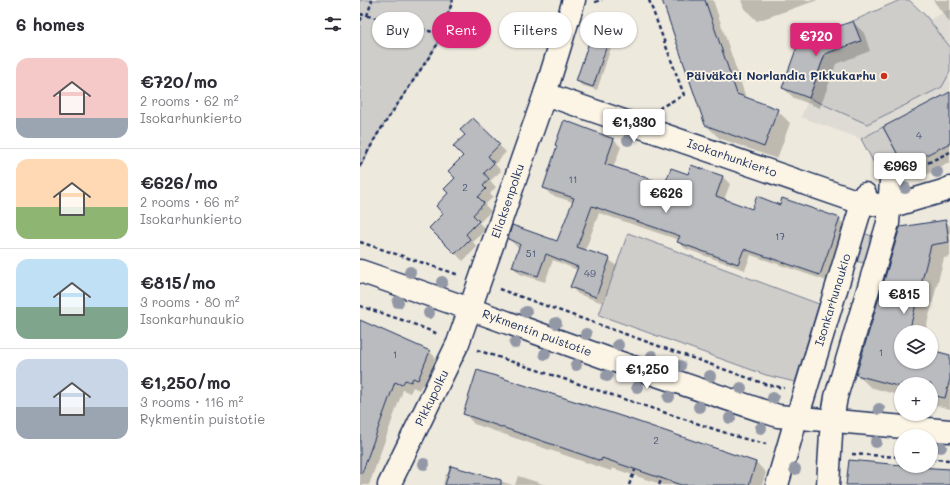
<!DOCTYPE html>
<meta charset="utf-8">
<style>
body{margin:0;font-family:Mali,sans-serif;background:#f7f7f7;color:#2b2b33;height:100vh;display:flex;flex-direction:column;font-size:15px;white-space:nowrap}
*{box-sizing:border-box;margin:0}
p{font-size:13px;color:#7c7c81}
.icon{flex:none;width:22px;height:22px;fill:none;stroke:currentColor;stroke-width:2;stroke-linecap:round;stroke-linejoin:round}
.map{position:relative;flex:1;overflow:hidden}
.side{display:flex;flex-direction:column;background:#fff;width:360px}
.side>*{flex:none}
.hud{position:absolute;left:12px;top:12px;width:380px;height:36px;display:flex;gap:8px}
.fabs{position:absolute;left:534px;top:325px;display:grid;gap:8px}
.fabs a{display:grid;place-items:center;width:44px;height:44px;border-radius:50%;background:#fff;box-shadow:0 1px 3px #0004;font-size:20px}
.price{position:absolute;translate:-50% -34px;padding:0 9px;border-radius:4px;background:#fff;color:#222;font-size:13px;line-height:26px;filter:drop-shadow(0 1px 2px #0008)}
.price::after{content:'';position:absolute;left:50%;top:24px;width:12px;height:9px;margin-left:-6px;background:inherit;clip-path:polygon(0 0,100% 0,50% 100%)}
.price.active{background:#db2777;color:#fff}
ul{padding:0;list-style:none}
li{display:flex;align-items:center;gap:12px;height:100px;padding:0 16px}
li+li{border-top:1px solid #e1e1e2}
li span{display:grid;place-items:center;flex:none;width:112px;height:80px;border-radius:12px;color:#555}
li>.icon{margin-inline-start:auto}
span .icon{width:48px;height:48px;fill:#fffc;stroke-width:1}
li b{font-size:17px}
h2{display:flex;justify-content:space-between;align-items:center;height:48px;padding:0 16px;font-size:17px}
.chip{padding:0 14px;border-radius:18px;background:#fff;box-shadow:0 1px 3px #0004;font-size:14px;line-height:36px}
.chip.active{background:#db2777;color:#fff}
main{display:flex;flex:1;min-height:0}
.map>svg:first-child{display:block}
.built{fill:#dedbd4}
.green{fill:#cfcdca;stroke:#757e94}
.shadow{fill:#0003}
.building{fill:#babbbe;stroke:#1b2f5e}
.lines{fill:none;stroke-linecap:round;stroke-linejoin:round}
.street-casing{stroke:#1b2f5e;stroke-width:25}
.path{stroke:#1b2f5e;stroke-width:2.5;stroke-dasharray:4 3;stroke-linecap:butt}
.street{stroke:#fcf5e5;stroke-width:22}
.tree{fill:#9398a6}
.poi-dot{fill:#c8321e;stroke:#fcf5e5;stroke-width:1.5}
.labels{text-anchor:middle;stroke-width:3.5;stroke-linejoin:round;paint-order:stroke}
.number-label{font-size:10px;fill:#435276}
.poi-label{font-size:12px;font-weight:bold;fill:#1b2f5e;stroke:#fcf5e5;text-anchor:end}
.street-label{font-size:12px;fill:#1b2f5e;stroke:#fcf5e5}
</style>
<main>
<section class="side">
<h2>6 homes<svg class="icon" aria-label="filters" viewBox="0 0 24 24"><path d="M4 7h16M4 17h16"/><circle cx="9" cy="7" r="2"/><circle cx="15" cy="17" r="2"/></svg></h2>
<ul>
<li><span style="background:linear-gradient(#f6c9c9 75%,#9aa5b1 0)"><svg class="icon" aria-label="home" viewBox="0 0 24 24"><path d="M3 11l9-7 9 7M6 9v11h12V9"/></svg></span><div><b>€720/mo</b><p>2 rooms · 62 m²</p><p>Isokarhunkierto</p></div></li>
<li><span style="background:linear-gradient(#ffd9b3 60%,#8fb573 0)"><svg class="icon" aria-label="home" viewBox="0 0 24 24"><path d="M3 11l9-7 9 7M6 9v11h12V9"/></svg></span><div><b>€626/mo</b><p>2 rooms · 66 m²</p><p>Isokarhunkierto</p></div></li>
<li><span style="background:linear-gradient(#bfe0f5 60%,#7fa58c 0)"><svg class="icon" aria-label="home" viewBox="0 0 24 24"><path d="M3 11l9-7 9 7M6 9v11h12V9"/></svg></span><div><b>€815/mo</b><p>3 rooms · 80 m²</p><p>Isonkarhunaukio</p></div></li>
<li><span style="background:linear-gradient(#c9d6e8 60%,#9aa5b1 0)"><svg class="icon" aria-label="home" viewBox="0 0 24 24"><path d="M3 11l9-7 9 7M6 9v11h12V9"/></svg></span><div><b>€1,250/mo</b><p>3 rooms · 116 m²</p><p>Rykmentin puistotie</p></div></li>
</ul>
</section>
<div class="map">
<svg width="590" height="485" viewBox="0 0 590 485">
<rect width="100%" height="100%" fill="#eee9dd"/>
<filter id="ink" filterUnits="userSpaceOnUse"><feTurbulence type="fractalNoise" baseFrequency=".025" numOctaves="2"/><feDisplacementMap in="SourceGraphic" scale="8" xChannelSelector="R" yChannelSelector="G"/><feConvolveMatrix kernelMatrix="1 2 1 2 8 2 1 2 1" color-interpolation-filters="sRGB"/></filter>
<g filter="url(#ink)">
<!-- built -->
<path class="built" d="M 590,9 L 590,142 L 522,178 L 501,139 L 441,117 L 449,98 L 565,15 L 571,19 Z"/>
<!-- green -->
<g class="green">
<path d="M 0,0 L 93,0 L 77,45 L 17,135 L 0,168 Z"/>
<path d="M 540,0 L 549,0 L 565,15 L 590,47 L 590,72 L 582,87 L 507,124 L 449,98 L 465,54 L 500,41 L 493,21 Z"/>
<path d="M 523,127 L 544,166 L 522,178 L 501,139 Z"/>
<path d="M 268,233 L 459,304 L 435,382 L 406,375 L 239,315 Z"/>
<path d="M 503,233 L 521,239 L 512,266 L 494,260 Z"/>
</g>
<!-- shadow -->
<g class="shadow">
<path d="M 304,0 L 353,0 L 386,98 L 417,110 L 430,123 L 417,159 L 359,138 L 346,125 Z"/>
<path d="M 381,0 L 458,0 L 397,21 L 384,8 Z"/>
<path d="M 573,0 L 590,0 L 590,23 Z"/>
<path d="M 493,22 L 504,33 L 510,51 L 476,64 L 460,108 L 434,98 L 423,88 Z"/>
<path d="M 254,25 L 257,29 L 237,90 L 221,85 L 217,81 Z"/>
<path d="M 590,93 L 590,162 L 558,179 L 545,166 L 524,127 Z"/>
<path d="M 113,119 L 146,152 L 135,164 L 141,171 L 130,181 L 136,187 L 130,194 L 133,197 L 125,205 L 131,211 L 119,223 L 126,229 L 113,242 L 117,247 L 103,261 L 70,228 L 84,214 L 90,193 L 105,156 L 106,136 Z"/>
<path d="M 254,140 L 261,147 L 253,168 L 305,186 L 329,175 L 332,166 L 363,177 L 370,184 L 364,200 L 393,210 L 420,206 L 479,219 L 486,226 L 467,281 L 391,255 L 385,270 L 326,249 L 318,242 L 319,240 L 239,213 L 225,251 L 249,259 L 256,266 L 243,303 L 218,294 L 211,287 L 217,270 L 193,260 L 185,282 L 160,274 L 153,267 L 160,248 L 156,246 L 149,239 L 198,242 L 213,202 L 191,195 L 184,188 Z"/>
<path d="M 585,221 L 590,226 L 590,257 L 584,258 L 565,332 L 541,332 L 541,362 L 571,362 L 571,351 L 590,356 L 590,409 L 571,404 L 571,384 L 541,384 L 541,396 L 510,387 L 497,374 L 541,228 Z"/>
<path d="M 1,322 L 70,352 L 78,360 L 66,387 L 62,385 L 59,390 L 53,387 L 50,393 L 43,390 L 9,485 L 0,485 Z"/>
<path d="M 104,413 L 396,462 L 406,473 L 402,485 L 303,485 L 252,468 L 251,471 L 114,424 Z"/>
<path d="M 92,467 L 153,485 L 83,485 L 86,474 L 90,475 Z"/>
<path d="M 158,476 L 186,485 L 155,485 Z"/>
</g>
<!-- building -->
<g class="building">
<path d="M 302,0 L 345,0 L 377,94 L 418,109 L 404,147 L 345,125 Z"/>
<path d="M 237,18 L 254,24 L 233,87 L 216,81 Z"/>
<path d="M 493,21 L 501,41 L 465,54 L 449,98 L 422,88 L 439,41 Z"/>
<path d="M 590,92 L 590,143 L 544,166 L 523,127 Z"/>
<path d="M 113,118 L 140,144 L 128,156 L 134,163 L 124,173 L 129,179 L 123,186 L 126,189 L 118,197 L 124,203 L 113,215 L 119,221 L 106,234 L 110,239 L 95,254 L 69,228 L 83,214 L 76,206 L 88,193 L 84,189 L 95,178 L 88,171 L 103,156 L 93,146 L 105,135 L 100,130 Z"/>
<path d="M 204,120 L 254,139 L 245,164 L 305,184 L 311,168 L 328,174 L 331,165 L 363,176 L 356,196 L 392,209 L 397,196 L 420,205 L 422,198 L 480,218 L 460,275 L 384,249 L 378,264 L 317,242 L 320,236 L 232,206 L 217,247 L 250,258 L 236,297 L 210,287 L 218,267 L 186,254 L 178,276 L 152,267 L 160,244 L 148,239 L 152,225 L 197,241 L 214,198 L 183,188 L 197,146 L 195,145 Z"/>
<path d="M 586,220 L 589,242 L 571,245 L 549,332 L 541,332 L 541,362 L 571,362 L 571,350 L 590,355 L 590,379 L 585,398 L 571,395 L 571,384 L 541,384 L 541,387 L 496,375 L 540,227 Z"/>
<path d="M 0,320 L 70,351 L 58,380 L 53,378 L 51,382 L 45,380 L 42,385 L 35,382 L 2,473 L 0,473 Z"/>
<path d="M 117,370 L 267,418 L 396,462 L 389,485 L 321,485 L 242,458 L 241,461 L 103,414 Z"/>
<path d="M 489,460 L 541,465 L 541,466 L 590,469 L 590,485 L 486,485 Z"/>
<path d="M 91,466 L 141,480 L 141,485 L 85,485 Z"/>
</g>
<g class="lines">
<defs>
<g id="street">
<path d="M 214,0 L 185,94 L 493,200 L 529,207 L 583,191 L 590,188"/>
<path d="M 0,271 L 110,309 L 249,359 L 418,416 L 590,431"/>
<path d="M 441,405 L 505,194"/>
<path d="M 474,409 L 476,397 L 528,223 L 531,181"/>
<path d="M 29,485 L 98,343 L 185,94"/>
<path d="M 417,485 L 433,430"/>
<path d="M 468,485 L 471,434"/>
</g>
</defs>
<!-- street casing -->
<use href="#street" class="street-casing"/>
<!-- path -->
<g class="path">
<path d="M 289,0 L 324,95 L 301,107 L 299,111"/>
<path d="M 235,2 L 242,0"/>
<path d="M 0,14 L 81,34"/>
<path d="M 7,16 L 12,0"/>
<path d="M 0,21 L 3,15"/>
<path d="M 0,166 L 17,135 L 77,45 L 93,0"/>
<path d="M 549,172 L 590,152"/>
<path d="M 0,242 L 99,275"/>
<path d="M 139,289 L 408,385 L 424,388"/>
<path d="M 0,306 L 51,323 L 78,334"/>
<path d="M 117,350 L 381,438 L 406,444"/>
<path d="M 492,454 L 541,457"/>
<path d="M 571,459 L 590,460"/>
<path d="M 269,485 L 275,470"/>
<path d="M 299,485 L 302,478"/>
</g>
<!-- street -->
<use href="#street" class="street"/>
</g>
<!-- trees -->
<g class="tree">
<circle cx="268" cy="140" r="6"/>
<circle cx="577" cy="172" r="6"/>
<circle cx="545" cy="188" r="6"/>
<circle cx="50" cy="272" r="6"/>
<circle cx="82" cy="282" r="6"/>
<circle cx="38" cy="302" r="6"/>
<circle cx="166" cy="312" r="6"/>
<circle cx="69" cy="313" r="6"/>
<circle cx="196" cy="323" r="6"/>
<circle cx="226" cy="334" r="6"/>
<circle cx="155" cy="343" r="6"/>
<circle cx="258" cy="345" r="6"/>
<circle cx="185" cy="354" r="6"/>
<circle cx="292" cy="356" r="6"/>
<circle cx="216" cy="365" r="6"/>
<circle cx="320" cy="366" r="6"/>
<circle cx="247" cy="376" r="6"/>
<circle cx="350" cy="376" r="6"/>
<circle cx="277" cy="387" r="6"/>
<circle cx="381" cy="388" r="6"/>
<circle cx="309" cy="397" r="6"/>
<circle cx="413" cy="398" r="6"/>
<circle cx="339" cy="407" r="6"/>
<circle cx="519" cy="409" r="6"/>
<circle cx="370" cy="418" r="6"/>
<circle cx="401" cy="428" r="6"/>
<circle cx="516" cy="442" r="6"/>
<circle cx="581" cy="447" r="6"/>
<circle cx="64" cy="464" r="6"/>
<circle cx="435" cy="469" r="6"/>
</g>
</g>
<!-- markers -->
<circle class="poi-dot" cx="524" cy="76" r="4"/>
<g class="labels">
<!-- number labels -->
<g class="number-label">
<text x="559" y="139">4</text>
<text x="213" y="183">11</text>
<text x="105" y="191">2</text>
<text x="420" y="240">17</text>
<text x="171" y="257">51</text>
<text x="230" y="277">49</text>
<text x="521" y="356">1</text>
<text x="35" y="358">1</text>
<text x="296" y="444">2</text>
</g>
<!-- poi labels -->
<g class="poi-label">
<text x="516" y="80">Päiväkoti Norlandia Pikkukarhu</text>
</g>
<!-- street labels -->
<g class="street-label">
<text transform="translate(372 158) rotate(19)" y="4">Isokarhunkierto</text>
<text transform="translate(148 201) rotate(-71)" y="4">Eliaksenpolku</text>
<text transform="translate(473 300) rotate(-73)" y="4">Isonkarhunaukio</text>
<text transform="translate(177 333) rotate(20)" y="4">Rykmentin puistotie</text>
<text transform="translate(72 398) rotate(-64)" y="4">Pikkupolku</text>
</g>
</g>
</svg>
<div class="fabs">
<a><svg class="icon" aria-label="layers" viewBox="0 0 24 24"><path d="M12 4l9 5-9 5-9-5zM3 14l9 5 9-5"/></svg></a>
<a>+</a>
<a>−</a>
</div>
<b class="price active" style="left:456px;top:57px">€720</b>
<b class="price" style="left:274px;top:143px">€1,330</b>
<b class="price" style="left:540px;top:187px">€969</b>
<b class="price" style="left:306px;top:214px">€626</b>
<b class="price" style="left:544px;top:315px">€815</b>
<b class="price" style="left:287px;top:390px">€1,250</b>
<div class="hud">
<a class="chip">Buy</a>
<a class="chip active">Rent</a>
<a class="chip">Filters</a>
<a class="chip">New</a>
</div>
</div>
</main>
